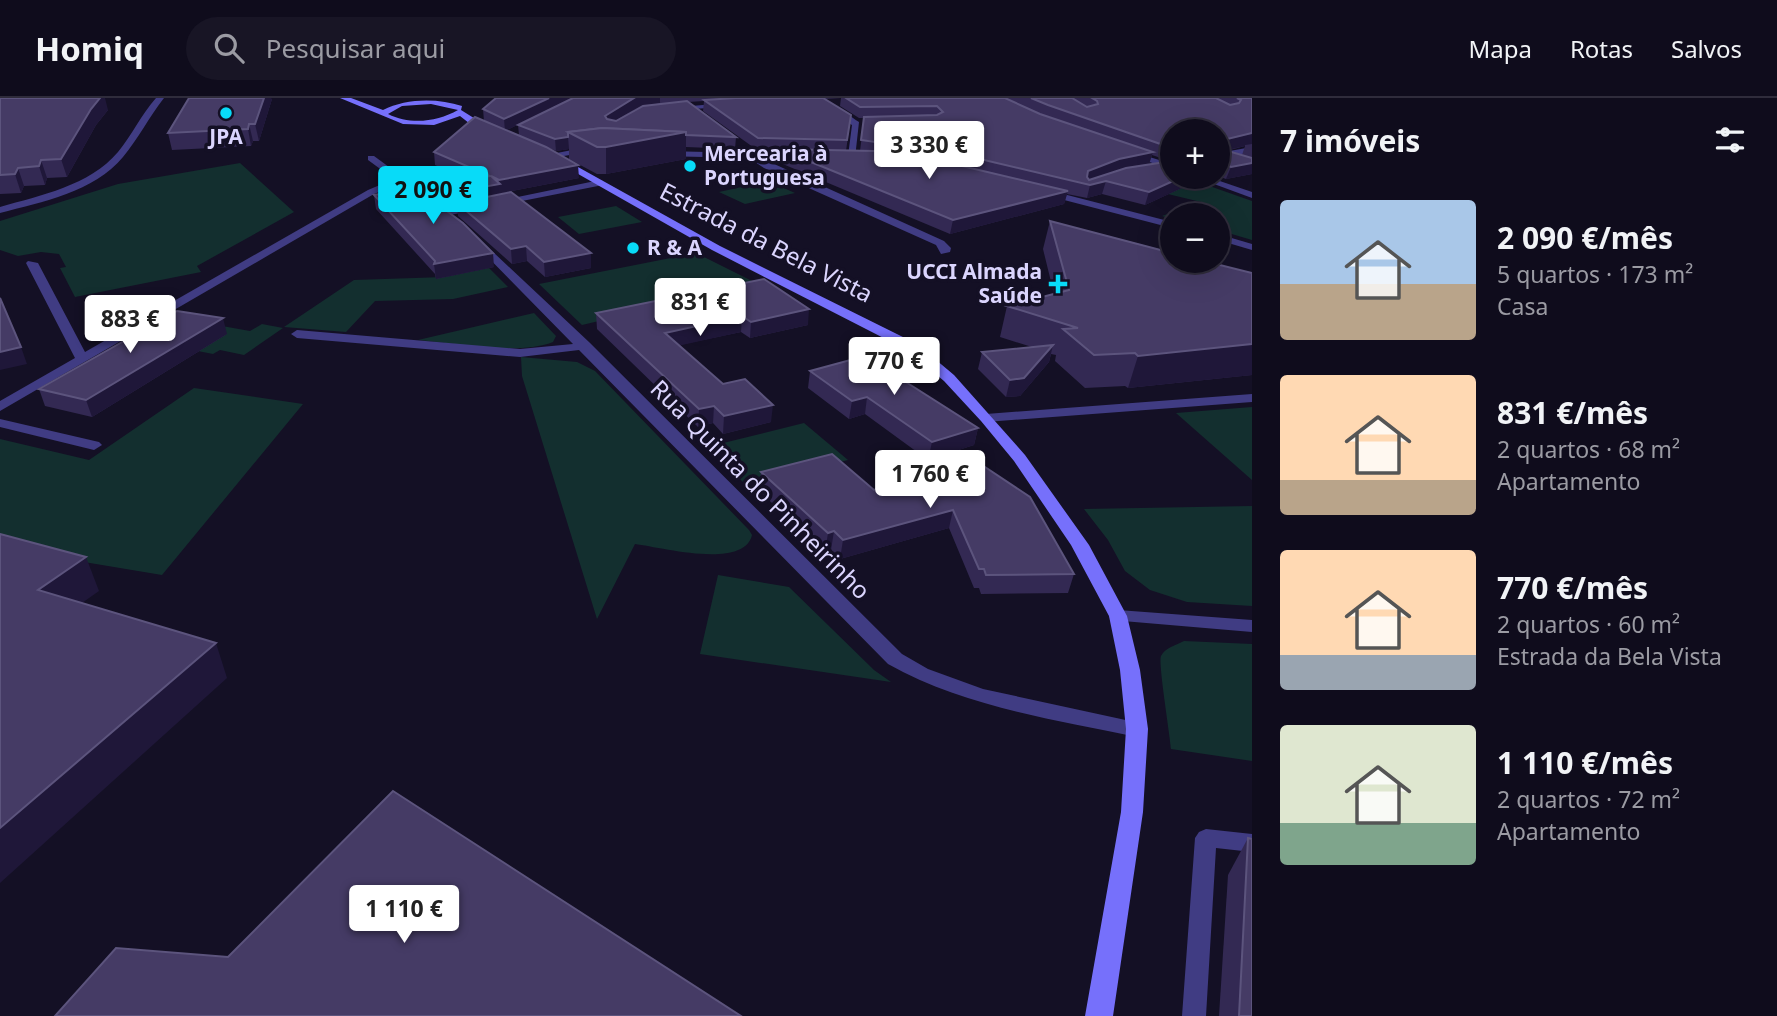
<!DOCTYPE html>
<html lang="pt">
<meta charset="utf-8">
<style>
body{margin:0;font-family:"Noto Sans",sans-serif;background:#181525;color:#f1f3f6;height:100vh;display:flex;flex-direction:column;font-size:26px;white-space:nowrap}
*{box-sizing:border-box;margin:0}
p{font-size:23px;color:#9b9ba3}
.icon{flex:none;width:38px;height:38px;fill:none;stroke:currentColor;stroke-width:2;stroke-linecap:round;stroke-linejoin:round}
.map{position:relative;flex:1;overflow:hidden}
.details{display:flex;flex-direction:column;background:#0f0c1c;width:525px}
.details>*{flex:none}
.buttons{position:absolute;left:1160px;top:21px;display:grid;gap:14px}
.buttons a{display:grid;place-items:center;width:70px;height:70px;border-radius:50%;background:#0f0c1c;box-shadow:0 7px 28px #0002,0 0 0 2px #2f2c3b;font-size:35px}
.price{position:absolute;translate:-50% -60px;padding:0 16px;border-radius:7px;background:#fff;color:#222;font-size:23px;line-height:46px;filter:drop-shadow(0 2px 4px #0008)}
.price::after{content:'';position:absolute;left:50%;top:42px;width:21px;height:16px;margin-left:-10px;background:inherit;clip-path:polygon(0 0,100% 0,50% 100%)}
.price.on{background:#08dbf8;color:#111}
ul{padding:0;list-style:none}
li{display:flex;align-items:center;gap:21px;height:175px;padding:0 28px}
li span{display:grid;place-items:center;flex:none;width:196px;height:140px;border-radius:7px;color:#555}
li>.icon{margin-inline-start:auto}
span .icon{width:84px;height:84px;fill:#fffc;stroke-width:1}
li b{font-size:30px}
h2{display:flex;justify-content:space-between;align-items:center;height:84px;padding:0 28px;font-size:30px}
header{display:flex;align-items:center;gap:42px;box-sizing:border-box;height:98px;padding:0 35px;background:#0f0c1c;border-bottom:2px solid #2f2c3b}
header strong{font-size:33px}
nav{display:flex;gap:38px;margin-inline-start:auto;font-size:24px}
.search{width:490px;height:63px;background:#181525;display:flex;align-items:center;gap:18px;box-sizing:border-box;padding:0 24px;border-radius:38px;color:#9b9ba3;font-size:26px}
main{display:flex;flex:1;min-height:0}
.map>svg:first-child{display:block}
.green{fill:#132f2f}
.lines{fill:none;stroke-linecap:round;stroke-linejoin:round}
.lane{fill:#403c83;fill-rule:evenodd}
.street{fill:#403c83;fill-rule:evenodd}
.secondary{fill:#7670fb;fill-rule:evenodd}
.wall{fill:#332953;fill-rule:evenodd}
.shaded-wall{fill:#1f1739}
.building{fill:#453b65;stroke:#5c547d;stroke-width:2}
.poi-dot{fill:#08dbf8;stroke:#141025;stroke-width:2.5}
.labels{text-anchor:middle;stroke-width:7;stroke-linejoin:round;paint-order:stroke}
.far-poi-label{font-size:21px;font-weight:bold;fill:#dbd5fe;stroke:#141025;text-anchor:start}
.street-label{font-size:24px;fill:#dbd5fe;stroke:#141025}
</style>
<header>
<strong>Homiq</strong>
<div class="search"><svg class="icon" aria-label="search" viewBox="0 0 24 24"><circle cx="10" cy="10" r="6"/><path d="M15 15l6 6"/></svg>Pesquisar aqui</div>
<nav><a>Mapa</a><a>Rotas</a><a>Salvos</a></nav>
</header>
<main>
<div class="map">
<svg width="1252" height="918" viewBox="0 0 1252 918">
<rect width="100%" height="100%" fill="#141025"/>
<!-- green -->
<g class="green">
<path d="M 240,65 L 294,114 L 197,168 L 201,174 L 75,199 L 60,170 L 66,169 L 59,156 L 41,154 L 18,158 L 0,152 L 0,123 L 118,86 Z"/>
<path d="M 1184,79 L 1252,103 L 1252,142 L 1218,132 L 1218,117 L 1172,117 L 1172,121 L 1162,118 L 1201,104 L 1118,84 Z"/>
<path d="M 768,83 L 795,95 L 745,106 L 719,94 Z"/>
<path d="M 616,108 L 642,124 L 579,136 L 558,119 Z"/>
<path d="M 696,155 L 768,191 L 667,207 L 582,227 L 539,186 Z"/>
<path d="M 489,170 L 508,189 L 453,201 L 375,203 L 346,234 L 284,229 L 354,182 L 445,179 Z"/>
<path d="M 534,215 L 556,238 L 553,244 C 517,258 457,245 418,242 Z"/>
<path d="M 177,220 L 250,233 L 262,226 L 283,230 L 244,257 L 220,252 L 213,256 L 152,244 Z"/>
<path d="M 521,259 L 577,264 L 595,273 L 749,432 L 752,437 C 744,472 660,449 635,446 L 597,521 L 522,278 Z"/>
<path d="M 194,290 L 303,306 L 162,477 L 0,450 L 0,341 L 89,362 Z"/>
<path d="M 1252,309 L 1252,382 L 1176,315 Z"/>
<path d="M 804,325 L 848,362 L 747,388 L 707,349 Z"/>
<path d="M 1252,408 L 1252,508 L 1187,504 L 1150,492 L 1125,473 L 1108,442 L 1084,411 Z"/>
<path d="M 718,477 L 789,489 L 874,572 L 891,584 L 700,556 Z"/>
<path d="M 1184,543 L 1252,546 L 1252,663 L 1171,651 C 1170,636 1158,565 1161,558 C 1165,550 1176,547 1184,543 Z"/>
</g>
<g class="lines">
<!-- lane -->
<path class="lane" d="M 1206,731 L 1252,736 L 1252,754 L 1216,750 L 1206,918 L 1182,918 L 1195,740 L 1199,734 Z"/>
<!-- street -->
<g class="street">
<path d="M 156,0 L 164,0 C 149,19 138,41 123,59 C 94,94 42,104 0,115 L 0,109 C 41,97 89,88 118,54 C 132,37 141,17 156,0 Z"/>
<path d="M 807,0 C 828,0 842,13 859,24 L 855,60 L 848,58 L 852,27 Z"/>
<path d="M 727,5 L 730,9 L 671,12 L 667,10 Z"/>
<path d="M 592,48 L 596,51 L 595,53 L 551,60 L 547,57 Z"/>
<path d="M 1252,49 L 1252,55 L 1218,61 L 1218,55 Z"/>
<path d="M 1127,52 L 1172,66 L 1172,72 L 1127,56 Z"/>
<path d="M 662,53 L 805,56 L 806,58 L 802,61 L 761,60 L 944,143 L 951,150 L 950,154 L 941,156 L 936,147 L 764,70 L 749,60 L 659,58 L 658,56 Z"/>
<path d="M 368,58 L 374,58 L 434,102 L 434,106 L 426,106 L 399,86 L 374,96 L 0,313 L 0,303 L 75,260 L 26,165 L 28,163 L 38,165 L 85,254 L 368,92 L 394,81 L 368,62 Z"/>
<path d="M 1195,79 L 1208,79 L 1252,94 L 1252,100 Z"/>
<path d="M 600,82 L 603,83 L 603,87 L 445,118 L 440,115 Z"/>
<path d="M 1044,91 L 1172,124 L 1172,130 L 1041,96 L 1041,92 Z"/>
<path d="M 1218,136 L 1252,146 L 1252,152 L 1218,142 Z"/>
<path d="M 476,138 L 589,244 L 902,556 L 928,571 L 983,591 L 1144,626 L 1148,631 L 1144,636 L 1137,639 C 1052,621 965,609 888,566 L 579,252 L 520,259 L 297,240 L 291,236 L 297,232 L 520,251 L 573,246 L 472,143 L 471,141 Z"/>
<path d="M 1252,296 L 1252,304 L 986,324 L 979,320 L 986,316 Z"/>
<path d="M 0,321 L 99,344 L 102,347 L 94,352 L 0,329 Z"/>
<path d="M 1118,512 L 1252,522 L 1252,534 L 1111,522 L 1109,518 L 1111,514 Z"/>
</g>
<!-- secondary -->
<g class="secondary">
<path d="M 340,0 L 351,0 L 383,12 C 406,0 438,0 462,8 L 461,12 L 493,32 L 489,35 L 474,29 L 460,18 L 434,27 L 403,26 ZM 431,6 L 458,12 C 437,24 410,27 388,16 L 402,8 Z"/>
<path d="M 560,59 L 720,148 L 917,246 L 954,277 L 1025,357 L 1089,447 L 1127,518 L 1140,572 L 1148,631 L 1143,714 L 1113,918 L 1085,918 L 1121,714 L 1126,631 L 1120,572 L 1109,518 L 1071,447 L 1014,363 L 981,323 L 944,283 L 907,252 L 712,152 L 557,64 L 557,60 Z"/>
</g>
</g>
<!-- wall -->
<g class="wall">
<path d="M 0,0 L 108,12 L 96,27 L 67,79 L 47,80 L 45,87 L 24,88 L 21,95 L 0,96 Z"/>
<path d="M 496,0 L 1252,0 L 1252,76 L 1226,81 L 1218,78 L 1218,33 L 1172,33 L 1172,79 L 1199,79 L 1197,83 L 1145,107 L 1102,96 L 1087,100 L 1067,96 L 1064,106 L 950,136 L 778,64 L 779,53 L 757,52 L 703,13 L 704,3 L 688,4 L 736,39 L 735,51 L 686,49 L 686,61 L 606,76 L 597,76 L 569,61 L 569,51 L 556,53 L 549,50 L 579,80 L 501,95 L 501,96 L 591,155 L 591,170 L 545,179 L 527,163 L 512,166 L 458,118 L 457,107 L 447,109 L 435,101 L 434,87 L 469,82 L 435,67 L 434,54 L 484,23 L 483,11 ZM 841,0 L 840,8 L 859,20 L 864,20 L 860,53 L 846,53 L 851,17 L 824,1 ZM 562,5 L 518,27 L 519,37 L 507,32 ZM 641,9 L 616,23 L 635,11 ZM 1245,48 L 1242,57 L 1226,53 ZM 1152,57 L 1170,63 L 1149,66 Z"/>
<path d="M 272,1 L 259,43 L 253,43 L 251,48 L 172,52 L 168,35 Z"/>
<path d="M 374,97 L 494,169 L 436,181 L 435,176 L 376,111 Z"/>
<path d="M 1050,123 L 1252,175 L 1252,277 L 1128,290 L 1125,288 L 1085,290 L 1055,263 L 1056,257 L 1051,256 L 1049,264 L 1020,298 L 1006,299 L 978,271 L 982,254 L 1032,249 L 1000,239 L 1007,208 L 1054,196 L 1043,151 Z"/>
<path d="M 764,181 L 808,227 L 750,240 L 741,234 L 679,247 L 723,286 L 771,324 L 723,336 L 713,325 L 698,329 L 597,231 L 596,215 Z"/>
<path d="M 227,236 L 92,319 L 45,308 L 39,291 Z"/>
<path d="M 810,273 L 978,330 L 974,347 L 928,362 L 865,316 L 849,321 L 808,290 Z"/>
<path d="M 973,361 L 1074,476 L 1068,495 L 981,496 L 979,490 L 974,490 L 949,430 L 840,461 L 831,452 L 825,454 L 759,393 L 761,374 L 874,392 Z"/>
<path d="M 1248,740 L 1252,918 L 1219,918 L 1228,777 Z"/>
</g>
<!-- shaded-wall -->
<g class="shaded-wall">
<path d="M 100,0 L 105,0 L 108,12 L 96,27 L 67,79 L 61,61 L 91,11 Z"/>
<path d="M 264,0 L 271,0 L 272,1 L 259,43 L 255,26 Z"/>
<path d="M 549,0 L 573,0 L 505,33 L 504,21 Z"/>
<path d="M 634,0 L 660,0 L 660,5 L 635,11 L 605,29 L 605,18 Z"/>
<path d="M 249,26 L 253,43 L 251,48 L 248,31 Z"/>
<path d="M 686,34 L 686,61 L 606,76 L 606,49 Z"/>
<path d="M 1252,35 L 1252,46 L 1245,47 L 1245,48 L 1218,54 L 1219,43 Z"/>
<path d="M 568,39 L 569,51 L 556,53 L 555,41 Z"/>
<path d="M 1153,54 L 1149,66 L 1085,86 L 1088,73 L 1119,61 Z"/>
<path d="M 41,62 L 47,80 L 45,87 L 39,68 Z"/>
<path d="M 1252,65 L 1252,76 L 1226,81 L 1231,69 Z"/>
<path d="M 578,67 L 579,80 L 501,95 L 501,99 L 457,105 L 457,107 L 447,109 L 445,96 L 499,86 L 499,82 Z"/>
<path d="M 18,70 L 24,88 L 21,95 L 15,76 Z"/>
<path d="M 1182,79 L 1199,79 L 1197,83 L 1145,107 L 1149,94 Z"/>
<path d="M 1106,83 L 1102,96 L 1087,100 L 1090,87 Z"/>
<path d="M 1068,93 L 1064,106 L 950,136 L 953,122 Z"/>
<path d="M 526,148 L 527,163 L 512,166 L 511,151 Z"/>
<path d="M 493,155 L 494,169 L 436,181 L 434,166 Z"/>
<path d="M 591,155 L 591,170 L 545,179 L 544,164 Z"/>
<path d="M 809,211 L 808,227 L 750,240 L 751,224 Z"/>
<path d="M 742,218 L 741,234 L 664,251 L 665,235 Z"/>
<path d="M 223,220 L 227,236 L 92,319 L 86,302 Z"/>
<path d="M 1252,246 L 1252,277 L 1128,290 L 1138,258 Z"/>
<path d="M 1053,247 L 1049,264 L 1020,298 L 1006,299 L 1010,282 Z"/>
<path d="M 21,249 L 27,266 L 0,272 L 0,254 Z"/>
<path d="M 867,299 L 865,316 L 849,321 L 852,303 Z"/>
<path d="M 773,307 L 771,324 L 723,336 L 724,318 Z"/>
<path d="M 714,308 L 713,325 L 698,329 L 699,311 Z"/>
<path d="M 978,330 L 974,347 L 928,362 L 932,344 Z"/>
<path d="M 953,412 L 949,430 L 840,461 L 843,442 Z"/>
<path d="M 834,433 L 831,452 L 825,454 L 828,435 Z"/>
<path d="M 86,459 L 99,493 L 52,526 L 38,492 Z"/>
<path d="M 216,545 L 227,580 L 0,785 L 0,730 Z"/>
</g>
<!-- building -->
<g class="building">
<path d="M 0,0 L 100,0 L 91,11 L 61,61 L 41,62 L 39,68 L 18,70 L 15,76 L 0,77 Z"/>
<path d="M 189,0 L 264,0 L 255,26 L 249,26 L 248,31 L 168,35 Z"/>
<path d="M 496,0 L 549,0 L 504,21 L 483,11 Z"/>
<path d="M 573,0 L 634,0 L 605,18 L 607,21 L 616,23 L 643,8 L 687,3 L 736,39 L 686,37 L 686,34 L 602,30 L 568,34 L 568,39 L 555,41 L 518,27 Z"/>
<path d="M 736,0 L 823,0 L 851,17 L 847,42 L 758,40 L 704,2 Z"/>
<path d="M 846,0 L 1005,0 L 1040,16 L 1153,54 L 1119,61 L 1088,73 L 1087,79 L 1089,82 L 1126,70 L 1172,63 L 1172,79 L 1182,79 L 1149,94 L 1106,83 L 1090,87 L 963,57 L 861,42 L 864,19 L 937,17 L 943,14 L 937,8 L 860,9 Z"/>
<path d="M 1031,0 L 1072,0 L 1087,9 L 1098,6 L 1097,3 L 1092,0 L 1216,0 L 1230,7 L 1239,5 L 1241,2 L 1237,0 L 1252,0 L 1252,35 L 1219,43 L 1221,51 L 1252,60 L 1252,65 L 1231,69 L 1218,64 L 1218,33 L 1172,33 L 1172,50 L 1048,7 Z"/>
<path d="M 475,19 L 546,49 L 578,67 L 499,82 L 491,78 L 500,86 L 445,96 L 434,87 L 490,78 L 434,54 Z"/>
<path d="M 602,30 L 686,34 L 606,49 L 597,49 L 568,34 Z"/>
<path d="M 779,51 L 874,53 L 962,68 L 1068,93 L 953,122 Z"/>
<path d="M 416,90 L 463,125 L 493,155 L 434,166 L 435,163 L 374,97 Z"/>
<path d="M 511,94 L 591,155 L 544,164 L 526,148 L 511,151 L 457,105 Z"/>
<path d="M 1050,123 L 1172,155 L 1172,163 L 1204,163 L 1252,175 L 1252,246 L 1138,258 L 1135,255 L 1094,257 L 1063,231 L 1078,230 L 1007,208 L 1069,192 Z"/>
<path d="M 764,181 L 809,211 L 751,224 L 742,218 L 665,235 L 723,286 L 745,281 L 773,307 L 724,318 L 714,308 L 699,311 L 596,215 Z"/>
<path d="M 0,200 L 21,249 L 0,254 Z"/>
<path d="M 177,213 L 223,220 L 86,302 L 39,291 Z"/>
<path d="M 1053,247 L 1024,280 L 1010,282 L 982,254 Z"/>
<path d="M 865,258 L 978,330 L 932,344 L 867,299 L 852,303 L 810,273 Z"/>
<path d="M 832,356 L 874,392 L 973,361 L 1030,399 L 1074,476 L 986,477 L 984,471 L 979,471 L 953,412 L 843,442 L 834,433 L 828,435 L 761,374 Z"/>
<path d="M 0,436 L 86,459 L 38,492 L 216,545 L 0,730 Z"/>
<path d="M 393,693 L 741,918 L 55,918 L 116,850 L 228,859 Z"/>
<path d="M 1248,740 L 1252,741 L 1252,918 L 1239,918 Z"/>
</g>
<!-- markers -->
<g class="poi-dot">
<circle cx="226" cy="15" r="7"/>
<circle cx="690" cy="68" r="7"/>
<circle cx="633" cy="150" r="7"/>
<path d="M1054.5 175.5h7v7h7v7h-7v7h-7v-7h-7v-7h7z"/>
</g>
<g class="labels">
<!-- far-poi labels -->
<g class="far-poi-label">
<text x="226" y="46" text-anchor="middle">JPA</text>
<text x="704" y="63">Mercearia à<tspan x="704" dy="24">Portuguesa</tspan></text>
<text x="647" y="157">R &amp; A</text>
<text x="1042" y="181" text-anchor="end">UCCI Almada<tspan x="1042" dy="24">Saúde</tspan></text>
</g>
<!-- street labels -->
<g class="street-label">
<text transform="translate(766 145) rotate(27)" y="8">Estrada da Bela Vista</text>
<text transform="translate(760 392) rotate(45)" y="8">Rua Quinta do Pinheirinho</text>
</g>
</g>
</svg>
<div class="buttons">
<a>+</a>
<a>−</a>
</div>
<b class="price" style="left:929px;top:83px">3 330 €</b>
<b class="price on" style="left:433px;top:128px">2 090 €</b>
<b class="price" style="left:700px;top:240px">831 €</b>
<b class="price" style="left:130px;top:257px">883 €</b>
<b class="price" style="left:894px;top:299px">770 €</b>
<b class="price" style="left:930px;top:412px">1 760 €</b>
<b class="price" style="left:404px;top:847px">1 110 €</b>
</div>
<section class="details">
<h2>7 imóveis<svg class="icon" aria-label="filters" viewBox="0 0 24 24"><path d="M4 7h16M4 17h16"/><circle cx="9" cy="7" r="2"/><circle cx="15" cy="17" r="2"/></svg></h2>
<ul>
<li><span style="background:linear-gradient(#a9c7e8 60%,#b9a48a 0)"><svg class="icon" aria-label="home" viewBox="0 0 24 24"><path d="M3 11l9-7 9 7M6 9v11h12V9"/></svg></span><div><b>2 090 €/mês</b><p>5 quartos · 173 m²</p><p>Casa</p></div></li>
<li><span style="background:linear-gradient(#ffd9b3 75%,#b9a48a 0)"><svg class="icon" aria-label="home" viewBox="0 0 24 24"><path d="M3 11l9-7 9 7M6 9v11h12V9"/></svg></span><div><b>831 €/mês</b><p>2 quartos · 68 m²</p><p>Apartamento</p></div></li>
<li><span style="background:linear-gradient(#ffd9b3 75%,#9aa5b1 0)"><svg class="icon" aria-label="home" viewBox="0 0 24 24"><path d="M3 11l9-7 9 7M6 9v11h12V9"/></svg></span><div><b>770 €/mês</b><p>2 quartos · 60 m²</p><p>Estrada da Bela Vista</p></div></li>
<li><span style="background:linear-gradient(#dfe7d0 70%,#7fa58c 0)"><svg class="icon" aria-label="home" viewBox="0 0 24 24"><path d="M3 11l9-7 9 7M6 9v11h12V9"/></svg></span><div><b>1 110 €/mês</b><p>2 quartos · 72 m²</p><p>Apartamento</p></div></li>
</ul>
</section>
</main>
